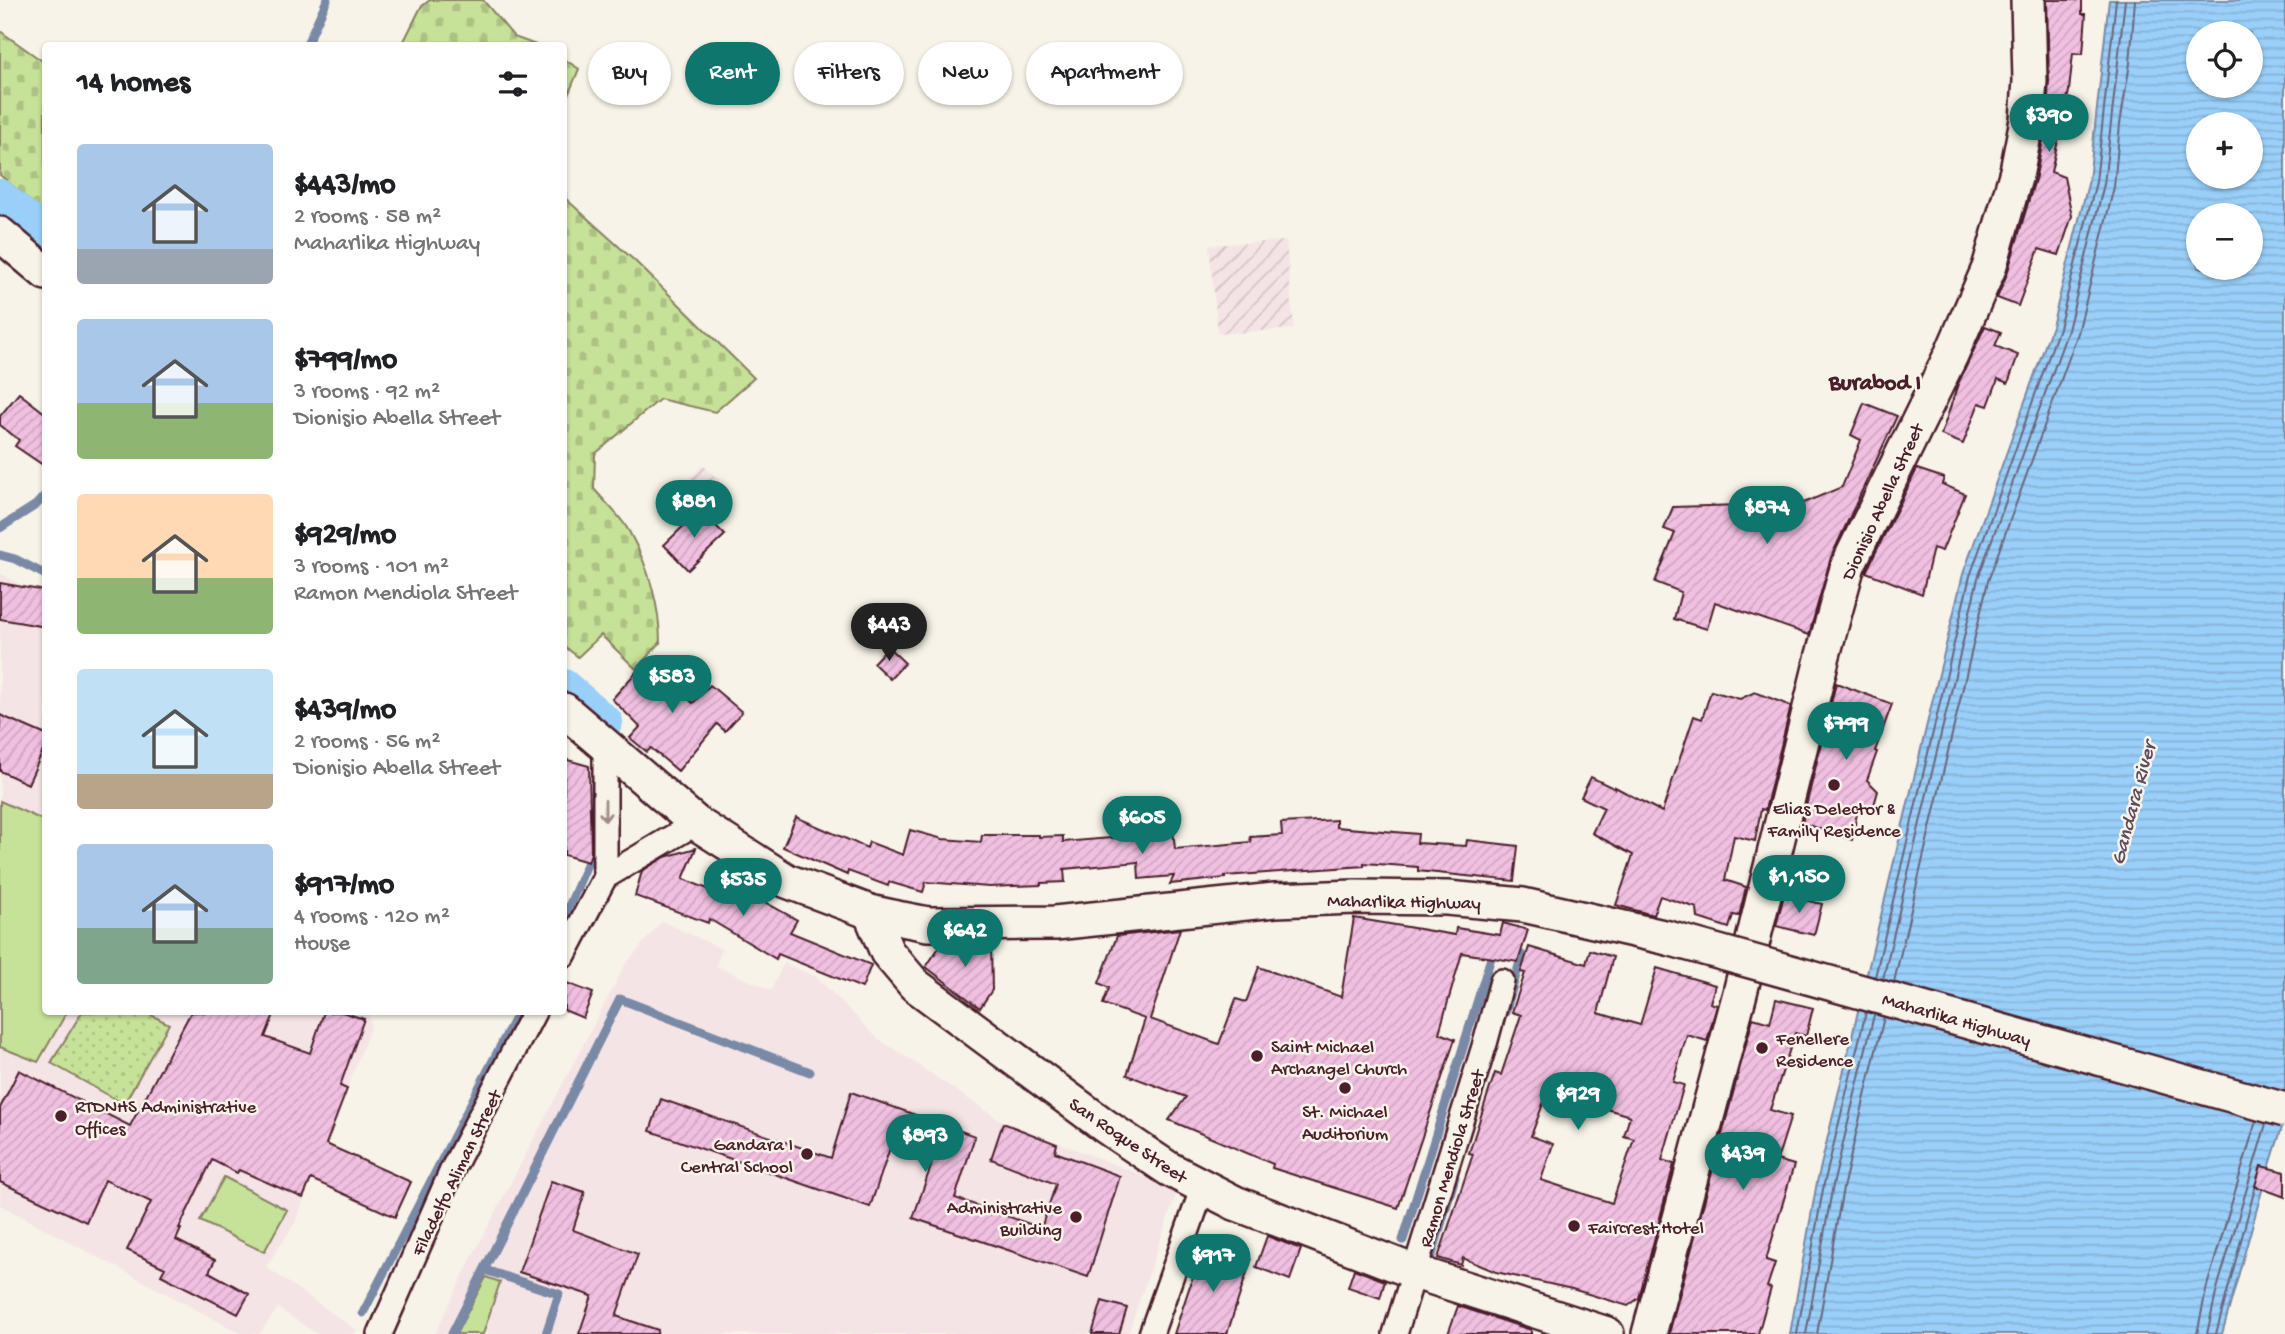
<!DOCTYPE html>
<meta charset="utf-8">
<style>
body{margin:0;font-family:"Gochi Hand",sans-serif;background:#f6f6f6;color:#202124;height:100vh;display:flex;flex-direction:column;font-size:26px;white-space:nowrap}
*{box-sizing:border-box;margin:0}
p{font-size:23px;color:#757577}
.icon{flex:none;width:38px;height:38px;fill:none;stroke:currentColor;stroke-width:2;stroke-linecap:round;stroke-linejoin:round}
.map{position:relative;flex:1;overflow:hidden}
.drawer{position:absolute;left:42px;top:42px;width:525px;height:973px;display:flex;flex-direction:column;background:#fff;border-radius:7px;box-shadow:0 2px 5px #0004}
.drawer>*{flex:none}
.guide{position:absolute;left:588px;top:42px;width:665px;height:63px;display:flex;gap:14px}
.controls{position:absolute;left:2186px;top:21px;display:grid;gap:14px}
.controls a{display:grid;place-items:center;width:77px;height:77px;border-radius:50%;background:#fff;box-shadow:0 2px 5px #0004;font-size:35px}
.price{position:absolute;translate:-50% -60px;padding:0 16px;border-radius:24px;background:#0f766e;color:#fff;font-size:23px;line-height:46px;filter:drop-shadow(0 2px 4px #0008)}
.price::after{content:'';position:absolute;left:50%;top:42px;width:21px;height:16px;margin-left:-10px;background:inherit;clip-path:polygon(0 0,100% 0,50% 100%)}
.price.active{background:#222;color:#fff}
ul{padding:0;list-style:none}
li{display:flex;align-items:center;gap:21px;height:175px;padding:0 35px}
li span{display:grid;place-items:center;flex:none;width:196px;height:140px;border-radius:7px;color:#555}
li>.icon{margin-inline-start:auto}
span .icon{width:84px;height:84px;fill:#fffc;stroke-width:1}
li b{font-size:30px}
h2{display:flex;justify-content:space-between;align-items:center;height:84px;padding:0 35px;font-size:30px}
.chip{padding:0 24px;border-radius:32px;background:#fff;box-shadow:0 2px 5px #0004;font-size:24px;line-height:63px}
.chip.active{background:#0f766e;color:#fff}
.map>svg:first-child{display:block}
.built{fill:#f5e4e6}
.industrial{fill:url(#industrial-furrows)}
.green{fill:#c6e198;stroke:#888062;stroke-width:2}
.cemetery{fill:url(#cemetery-stones);stroke:#888062;stroke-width:2}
.garden{fill:url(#garden-dots);stroke:#888062;stroke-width:2}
.water{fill:url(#water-rules);stroke:#7989a6;stroke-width:2;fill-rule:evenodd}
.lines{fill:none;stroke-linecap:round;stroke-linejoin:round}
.shore{stroke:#6a657d;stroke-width:2}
.stream{stroke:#7989a6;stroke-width:9}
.canal{stroke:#99cff8;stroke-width:32}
.building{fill:url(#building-hatch);stroke:#4a1f2b;stroke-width:2;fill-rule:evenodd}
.minor-casing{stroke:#4a1f2b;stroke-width:28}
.secondary-casing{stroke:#4a1f2b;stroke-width:38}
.minor{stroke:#f7f3e8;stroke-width:23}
.secondary{stroke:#f7f3e8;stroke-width:33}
.secondary-bridge-casing{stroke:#4a1f2b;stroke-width:38;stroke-linecap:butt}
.secondary-bridge{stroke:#f7f3e8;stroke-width:33}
.oneway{stroke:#a0898a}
.poi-dot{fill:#4a1f2b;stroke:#f7f3e8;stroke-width:2.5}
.labels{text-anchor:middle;stroke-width:5;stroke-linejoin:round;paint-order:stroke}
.street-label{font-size:19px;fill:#4a1f2b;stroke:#f7f3e8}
.poi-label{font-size:19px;fill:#4a1f2b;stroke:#f7f3e8;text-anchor:start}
.water-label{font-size:21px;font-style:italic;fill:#5e4b5e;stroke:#f7f3e8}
.quarter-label{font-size:23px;font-weight:bold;fill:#4a1f2b;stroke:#f7f3e8}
</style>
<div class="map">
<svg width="2285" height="1334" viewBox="0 0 2285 1334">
<defs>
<pattern id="industrial-furrows" width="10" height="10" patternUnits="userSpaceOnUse" patternTransform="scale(1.75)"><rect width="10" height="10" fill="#f5e4e6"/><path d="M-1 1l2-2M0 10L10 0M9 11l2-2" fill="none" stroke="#d4c3c5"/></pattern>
<pattern id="cemetery-stones" width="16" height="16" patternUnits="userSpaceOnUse" patternTransform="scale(1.75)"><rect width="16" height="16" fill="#c6e198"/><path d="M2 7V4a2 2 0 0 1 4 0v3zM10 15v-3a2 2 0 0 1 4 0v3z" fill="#acc183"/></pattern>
<pattern id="garden-dots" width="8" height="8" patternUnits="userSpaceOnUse" patternTransform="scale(1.75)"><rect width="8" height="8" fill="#c6e198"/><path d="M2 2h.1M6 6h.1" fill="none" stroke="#acc183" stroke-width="1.8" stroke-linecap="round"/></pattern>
<pattern id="water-rules" width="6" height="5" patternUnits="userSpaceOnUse" patternTransform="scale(1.75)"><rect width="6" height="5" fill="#99cff8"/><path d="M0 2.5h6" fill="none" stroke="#85b1d5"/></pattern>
<pattern id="building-hatch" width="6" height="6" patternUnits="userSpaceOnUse" patternTransform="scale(1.75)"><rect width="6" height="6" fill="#f1c0e1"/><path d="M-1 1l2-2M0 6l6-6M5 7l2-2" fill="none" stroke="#d0a5c1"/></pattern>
</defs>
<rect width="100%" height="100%" fill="#f7f3e8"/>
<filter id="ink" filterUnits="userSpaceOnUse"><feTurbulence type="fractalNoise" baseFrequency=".0143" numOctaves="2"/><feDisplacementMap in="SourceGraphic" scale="14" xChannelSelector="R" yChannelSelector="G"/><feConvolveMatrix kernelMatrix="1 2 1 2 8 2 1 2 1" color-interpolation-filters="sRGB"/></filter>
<g filter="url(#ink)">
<!-- built -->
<g class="built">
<path d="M 0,573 L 45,599 L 46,1012 L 369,1012 L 371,1026 L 295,1223 L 266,1267 L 356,1330 L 354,1334 L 317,1334 L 278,1308 L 259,1334 L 242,1334 L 0,1205 Z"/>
<path d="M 662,921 L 722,949 L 716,966 L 771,990 L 784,963 L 817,977 L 876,1037 L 1000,1120 L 1178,1189 L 1128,1334 L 435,1334 L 472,1257 L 625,965 Z"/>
</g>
<!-- industrial -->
<g class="industrial">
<path d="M 1286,241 L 1294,329 L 1218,334 L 1209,245 Z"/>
<path d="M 703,465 L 721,482 L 704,498 L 687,482 Z"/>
</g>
<!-- green -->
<g class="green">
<path d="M 0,801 L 45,821 L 46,1012 L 67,1012 L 38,1062 L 0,1047 Z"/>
<path d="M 224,1177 L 287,1210 L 264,1252 L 200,1221 Z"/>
<path d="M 486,1277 L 500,1282 L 483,1334 L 456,1334 Z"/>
</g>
<!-- cemetery -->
<g class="cemetery">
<path d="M 430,0 L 483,0 L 514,37 L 536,45 L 402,45 L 421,7 Z"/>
<path d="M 0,31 L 45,63 L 45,214 L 0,175 Z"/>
<path d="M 564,59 L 579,69 L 564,105 Z"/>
<path d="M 564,183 L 566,199 L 636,262 L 754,378 L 715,412 L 660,399 L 595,454 L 594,489 C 607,504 624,520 632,537 C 649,568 660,608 660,643 L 636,669 L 601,635 L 578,657 L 564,646 Z"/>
</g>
<!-- garden -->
<path class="garden" d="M 82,1012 L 145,1012 L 169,1024 L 124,1104 L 51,1063 Z"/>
<!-- water -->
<path class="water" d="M 2109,0 L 2285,0 L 2285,1118 L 2263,1187 L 2222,1334 L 1790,1334 L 1817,1182 L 1963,574 L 2052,326 L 2089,180 ZM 2198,33 L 2250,33 L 2250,86 L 2198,86 ZM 2198,124 L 2250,124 L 2250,177 L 2198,177 ZM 2198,215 L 2250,215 L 2250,268 L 2198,268 Z"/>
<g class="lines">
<!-- shore -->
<g class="shore">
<path d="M 1875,977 L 1970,576 L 2059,328 L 2096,182 L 2116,0"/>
<path d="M 1883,979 L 1978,578 L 2068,330 L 2104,184 L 2125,0"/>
<path d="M 1894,982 L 1988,581 L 2078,333 L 2114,187 L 2120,124 L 2130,63 L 2135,0"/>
<path d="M 1797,1334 L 1824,1184 L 1866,1012"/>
<path d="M 1806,1334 L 1833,1185 L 1874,1015"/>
<path d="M 1817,1334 L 1843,1188 L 1884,1017"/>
<path d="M 2197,1334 L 2207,1286 L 2256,1121"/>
<path d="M 2207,1334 L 2217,1289 L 2266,1124"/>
<path d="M 2216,1334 L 2255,1188"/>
</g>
<!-- stream -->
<g class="stream">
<path d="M 306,46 L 327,0"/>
<path d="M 0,528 L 36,505 L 46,494"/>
<path d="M 0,555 L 15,559 L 46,575"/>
<path d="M 564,918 L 588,862 L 594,843"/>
<path d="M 1505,1013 L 1522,955"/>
<path d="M 1403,1240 L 1494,948"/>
<path d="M 1432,1255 L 1455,1177"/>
<path d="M 485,1270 L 559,1294 L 546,1334"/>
<path d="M 363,1313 L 518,1012"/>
<path d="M 452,1334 L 620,999 L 810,1072"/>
</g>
<!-- canal -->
<g class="canal">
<path d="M 0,195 L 46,234"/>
<path d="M 564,685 L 607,722"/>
</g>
</g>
<!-- building -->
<g class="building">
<path d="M 2047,0 L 2082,0 L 2082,14 L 2086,14 L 2083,54 L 2073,53 L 2069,91 L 2051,172 L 2064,177 L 2072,216 L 2059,255 L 2039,249 L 2018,306 L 1997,298 L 2007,274 L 2036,176 L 2046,124 L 2049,81 Z"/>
<path d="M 1985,326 L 2001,332 L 1995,346 L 2018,355 L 2008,383 L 1998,379 L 1988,406 L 1979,403 L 1963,444 L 1941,435 L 1958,384 Z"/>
<path d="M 19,393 L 46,414 L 46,467 L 15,446 L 19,440 L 0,425 L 0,416 Z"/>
<path d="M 1864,403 L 1897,416 L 1831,557 L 1809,635 L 1715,602 L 1707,629 L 1674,619 L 1681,592 L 1655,582 L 1675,533 L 1664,529 L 1673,507 L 1776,504 L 1783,499 L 1799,505 L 1842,487 L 1861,440 L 1851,435 Z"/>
<path d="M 1917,469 L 1944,478 L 1942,484 L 1965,494 L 1942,551 L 1933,548 L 1922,594 L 1866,572 Z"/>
<path d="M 700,510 L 725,535 L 688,570 L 664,545 Z"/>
<path d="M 0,583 L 46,591 L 46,627 L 0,619 Z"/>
<path d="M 888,647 L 905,663 L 890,679 L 873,663 Z"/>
<path d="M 646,661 L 693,703 L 710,685 L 742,712 L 725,731 L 717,724 L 678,771 L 651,748 L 647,752 L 630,738 L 640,727 L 612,699 Z"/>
<path d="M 1836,683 L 1892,704 L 1875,751 L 1877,752 L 1867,780 L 1878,791 L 1872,812 L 1858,808 L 1852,840 L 1802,823 Z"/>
<path d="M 1711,691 L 1740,699 L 1755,692 L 1791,706 L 1765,810 L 1761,809 L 1755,841 L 1734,836 L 1725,880 L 1746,887 L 1739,916 L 1733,915 L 1729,928 L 1698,918 L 1697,908 L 1660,896 L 1653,915 L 1616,905 L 1633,855 L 1592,833 L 1604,808 L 1581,797 L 1591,777 L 1615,789 L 1615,787 L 1662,812 L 1694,716 L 1702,719 Z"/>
<path d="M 0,715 L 46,735 L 46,744 L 28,784 L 0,771 Z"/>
<path d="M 564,759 L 589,766 L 591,853 L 588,862 L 564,855 Z"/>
<path d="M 796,817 L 867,848 L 869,842 L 903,855 L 910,830 L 943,839 L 981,842 L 982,835 L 1039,835 L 1039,837 L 1063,836 L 1063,842 L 1135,836 L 1135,833 L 1173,829 L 1175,849 L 1251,842 L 1250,837 L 1282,835 L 1281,823 L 1336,820 L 1336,827 L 1418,834 L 1417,843 L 1466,846 L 1467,840 L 1518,846 L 1514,881 L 1418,871 L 1418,867 L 1364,863 L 1364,866 L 1225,876 L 1225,878 L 1170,884 L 1174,876 L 1139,879 L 1138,862 L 1064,869 L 1065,882 L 1041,883 L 1041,885 L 989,887 L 926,882 L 923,892 L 889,882 L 888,886 L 848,871 L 847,875 L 783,847 Z"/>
<path d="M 696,848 L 683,879 L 725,896 L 732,884 L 797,920 L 790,932 L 871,965 L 862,988 L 778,954 L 776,959 L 709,919 L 708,923 L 635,896 L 642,871 L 665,857 Z"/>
<path d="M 1784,895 L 1822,904 L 1814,935 L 1776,926 Z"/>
<path d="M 1354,918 L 1455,935 L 1456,928 L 1500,935 L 1503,923 L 1528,930 L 1518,962 L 1462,953 L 1439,1033 L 1455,1039 L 1398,1208 L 1272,1168 L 1273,1164 L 1169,1120 L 1186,1097 L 1127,1075 L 1145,1019 L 1103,1004 L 1109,988 L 1099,983 L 1117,936 L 1180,929 L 1150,1019 L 1219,1044 L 1236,999 L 1246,1002 L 1259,967 L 1341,997 Z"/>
<path d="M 942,943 L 991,943 L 992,990 L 980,1008 L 926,967 Z"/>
<path d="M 1529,947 L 1586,964 L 1590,950 L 1613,957 L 1598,1013 L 1640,1025 L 1657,968 L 1715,985 L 1710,1003 L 1717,1005 L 1707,1041 L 1687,1035 L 1673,1082 L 1684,1085 L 1662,1160 L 1674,1164 L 1639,1298 L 1628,1306 L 1572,1289 L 1496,1272 L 1463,1258 L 1461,1265 L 1438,1258 L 1473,1154 L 1469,1153 L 1486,1100 L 1495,1073 L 1501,1075 L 1521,1015 L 1512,1012 L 1525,973 L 1521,972 ZM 1548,1091 L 1630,1116 L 1624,1136 L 1634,1139 L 1612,1203 L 1541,1180 L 1553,1144 L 1531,1136 Z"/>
<path d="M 564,982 L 593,993 L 583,1018 L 564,1010 Z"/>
<path d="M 1776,999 L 1813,1008 L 1806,1036 L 1795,1033 L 1770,1110 L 1791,1116 L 1777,1160 L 1794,1165 L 1766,1260 L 1775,1263 L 1767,1287 L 1771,1288 L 1758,1334 L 1669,1334 L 1753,1018 L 1770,1023 Z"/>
<path d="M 191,1012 L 275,1012 L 265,1037 L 310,1053 L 324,1012 L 342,1012 L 364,1019 L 340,1086 L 347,1089 L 326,1144 L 411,1182 L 395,1217 L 311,1179 L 303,1198 L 239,1170 L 237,1173 L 212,1160 L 179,1228 L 181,1229 L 176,1240 L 215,1260 L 209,1272 L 249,1294 L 238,1314 L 161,1275 L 165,1268 L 127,1250 L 151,1202 L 105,1180 L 86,1222 L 0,1182 L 0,1108 L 19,1070 L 130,1126 Z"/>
<path d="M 851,1092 L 975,1136 L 955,1198 L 1041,1228 L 1056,1184 L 991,1159 L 1003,1123 L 1057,1144 L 1055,1152 L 1120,1176 L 1088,1277 L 913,1218 L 932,1163 L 890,1148 L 870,1207 L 650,1131 L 661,1099 L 831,1158 Z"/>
<path d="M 2261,1166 L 2285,1172 L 2285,1197 L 2255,1186 Z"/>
<path d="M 551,1181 L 585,1192 L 573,1230 L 638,1254 L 616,1316 L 658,1330 L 657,1334 L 579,1334 L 592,1296 L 519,1272 Z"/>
<path d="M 1267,1236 L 1301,1249 L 1290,1280 L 1256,1267 Z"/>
<path d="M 1202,1249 L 1228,1257 L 1229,1253 L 1251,1260 L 1227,1334 L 1174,1334 Z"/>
<path d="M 1354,1269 L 1385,1281 L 1380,1298 L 1348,1287 Z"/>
<path d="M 1102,1301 L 1127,1308 L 1119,1334 L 1092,1334 Z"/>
<path d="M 1458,1306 L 1531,1330 L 1531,1334 L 1448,1334 Z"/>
</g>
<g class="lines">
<defs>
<g id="minor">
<path d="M 605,877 L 696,823"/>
<path d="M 564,955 L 605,877 L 605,744"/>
<path d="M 380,1334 L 452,1170 L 534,1012"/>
<path d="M 1151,1334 L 1203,1187"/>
<path d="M 1395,1334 L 1486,1040 L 1502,981"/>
</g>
<g id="secondary">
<path d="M 0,234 L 46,273"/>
<path d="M 564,710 L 696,823 L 787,881 L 870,912 L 902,919 L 928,924 L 1055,923 L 1275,900 L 1355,897 L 1447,898 L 1523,905 L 1668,938"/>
<path d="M 870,912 L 887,952 L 915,985 L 1105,1126 L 1169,1169 L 1235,1203 L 1415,1272 L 1607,1334"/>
<path d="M 1649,1334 L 1740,993 L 1823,655 L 1848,565 L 1951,355 L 1989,268 L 2017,171 L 2027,120 L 2030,81 L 2028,0"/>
</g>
</defs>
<!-- minor casing -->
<use href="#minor" class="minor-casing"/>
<!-- secondary casing -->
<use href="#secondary" class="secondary-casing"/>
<!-- minor -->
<use href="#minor" class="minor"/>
<!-- secondary -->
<use href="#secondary" class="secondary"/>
<defs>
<path id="secondary-bridge" d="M 1668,938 L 2285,1110"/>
</defs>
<!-- secondary-bridge casing -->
<use href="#secondary-bridge" class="secondary-bridge-casing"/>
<!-- secondary-bridge -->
<use href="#secondary-bridge" class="secondary-bridge"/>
</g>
<!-- one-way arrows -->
<defs><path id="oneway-shaft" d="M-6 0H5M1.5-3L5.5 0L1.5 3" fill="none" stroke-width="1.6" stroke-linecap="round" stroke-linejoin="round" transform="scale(1.75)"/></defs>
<use class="oneway" href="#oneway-shaft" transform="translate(605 811) rotate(90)"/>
</g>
<!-- markers -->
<g class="poi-dot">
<circle cx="1834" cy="785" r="7"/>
<circle cx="1762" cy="1048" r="7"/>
<circle cx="1257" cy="1056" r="7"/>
<circle cx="1345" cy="1088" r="7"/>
<circle cx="61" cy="1116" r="7"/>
<circle cx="807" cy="1154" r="7"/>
<circle cx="1076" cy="1217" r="7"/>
<circle cx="1574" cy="1226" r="7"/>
</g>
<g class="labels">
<!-- street labels -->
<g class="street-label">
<text transform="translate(1881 501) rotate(-65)" y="7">Dionisio Abella Street</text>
<text transform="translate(1404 900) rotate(1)" y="7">Maharlika Highway</text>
<text transform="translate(1957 1018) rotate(16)" y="7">Maharlika Highway</text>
<text transform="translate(1129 1139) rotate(34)" y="7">San Roque Street</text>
<text transform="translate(1450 1158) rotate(-73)" y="7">Ramon Mendiola Street</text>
<text transform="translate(455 1172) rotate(-64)" y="7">Filadelfo Aliman Street</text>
</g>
<!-- poi labels -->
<g class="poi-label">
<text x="1834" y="814" text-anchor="middle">Elias Delector &amp;<tspan x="1834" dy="22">Family Residence</tspan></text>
<text x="1776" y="1044">Fenellere<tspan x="1776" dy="22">Residence</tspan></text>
<text x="1271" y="1052">Saint Michael<tspan x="1271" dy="22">Archangel Church</tspan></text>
<text x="75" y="1112">RTDNHS Administrative<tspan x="75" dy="22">Offices</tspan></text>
<text x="1345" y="1117" text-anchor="middle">St. Michael<tspan x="1345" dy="22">Auditorium</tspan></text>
<text x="793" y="1150" text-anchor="end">Gandara I<tspan x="793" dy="22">Central School</tspan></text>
<text x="1062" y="1213" text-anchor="end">Administrative<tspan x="1062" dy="22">Building</tspan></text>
<text x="1588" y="1233">Faircrest Hotel</text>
</g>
<!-- water labels -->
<g class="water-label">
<text transform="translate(2132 803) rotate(-75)" y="7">Gandara River</text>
</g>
<!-- quarter labels -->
<g class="quarter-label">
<text x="1875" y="389">Burabod I</text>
</g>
</g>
</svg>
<div class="controls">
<a><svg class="icon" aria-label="locate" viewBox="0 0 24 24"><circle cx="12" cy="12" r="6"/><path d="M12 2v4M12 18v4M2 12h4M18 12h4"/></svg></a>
<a>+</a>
<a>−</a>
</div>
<b class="price" style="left:2049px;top:154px">$390</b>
<b class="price" style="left:694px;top:540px">$881</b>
<b class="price" style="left:1767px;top:546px">$874</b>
<b class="price active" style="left:889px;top:663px">$443</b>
<b class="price" style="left:672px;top:715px">$583</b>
<b class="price" style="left:1846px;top:762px">$799</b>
<b class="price" style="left:1142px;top:856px">$605</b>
<b class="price" style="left:1799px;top:915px">$1,150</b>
<b class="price" style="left:743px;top:918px">$535</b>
<b class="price" style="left:965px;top:969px">$642</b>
<b class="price" style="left:1578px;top:1132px">$929</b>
<b class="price" style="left:925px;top:1174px">$893</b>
<b class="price" style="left:1743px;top:1192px">$439</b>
<b class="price" style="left:1213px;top:1294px">$917</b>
<div class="guide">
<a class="chip">Buy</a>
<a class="chip active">Rent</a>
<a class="chip">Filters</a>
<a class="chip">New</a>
<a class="chip">Apartment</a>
</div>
<section class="drawer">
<h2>14 homes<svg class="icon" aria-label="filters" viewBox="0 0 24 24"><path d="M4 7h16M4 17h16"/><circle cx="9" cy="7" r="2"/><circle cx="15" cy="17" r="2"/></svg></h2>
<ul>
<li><span style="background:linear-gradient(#a9c7e8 75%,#9aa5b1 0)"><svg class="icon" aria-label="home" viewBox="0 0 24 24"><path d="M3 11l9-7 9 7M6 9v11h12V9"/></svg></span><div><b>$443/mo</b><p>2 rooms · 58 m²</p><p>Maharlika Highway</p></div></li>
<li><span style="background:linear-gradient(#a9c7e8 60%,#8fb573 0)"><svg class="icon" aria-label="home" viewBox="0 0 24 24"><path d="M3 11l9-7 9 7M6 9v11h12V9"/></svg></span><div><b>$799/mo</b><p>3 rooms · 92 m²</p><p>Dionisio Abella Street</p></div></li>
<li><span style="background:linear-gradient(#ffd9b3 60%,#8fb573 0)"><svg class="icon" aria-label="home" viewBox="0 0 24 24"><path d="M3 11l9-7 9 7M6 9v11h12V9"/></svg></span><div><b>$929/mo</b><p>3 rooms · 101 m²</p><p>Ramon Mendiola Street</p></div></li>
<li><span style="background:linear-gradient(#bfe0f5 75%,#b9a48a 0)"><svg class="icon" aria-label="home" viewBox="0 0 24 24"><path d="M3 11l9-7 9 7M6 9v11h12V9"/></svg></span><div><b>$439/mo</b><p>2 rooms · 56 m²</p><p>Dionisio Abella Street</p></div></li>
<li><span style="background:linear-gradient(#a9c7e8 60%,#7fa58c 0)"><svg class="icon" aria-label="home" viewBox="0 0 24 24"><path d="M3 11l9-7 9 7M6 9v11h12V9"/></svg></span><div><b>$917/mo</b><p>4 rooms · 120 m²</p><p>House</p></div></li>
</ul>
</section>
</div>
